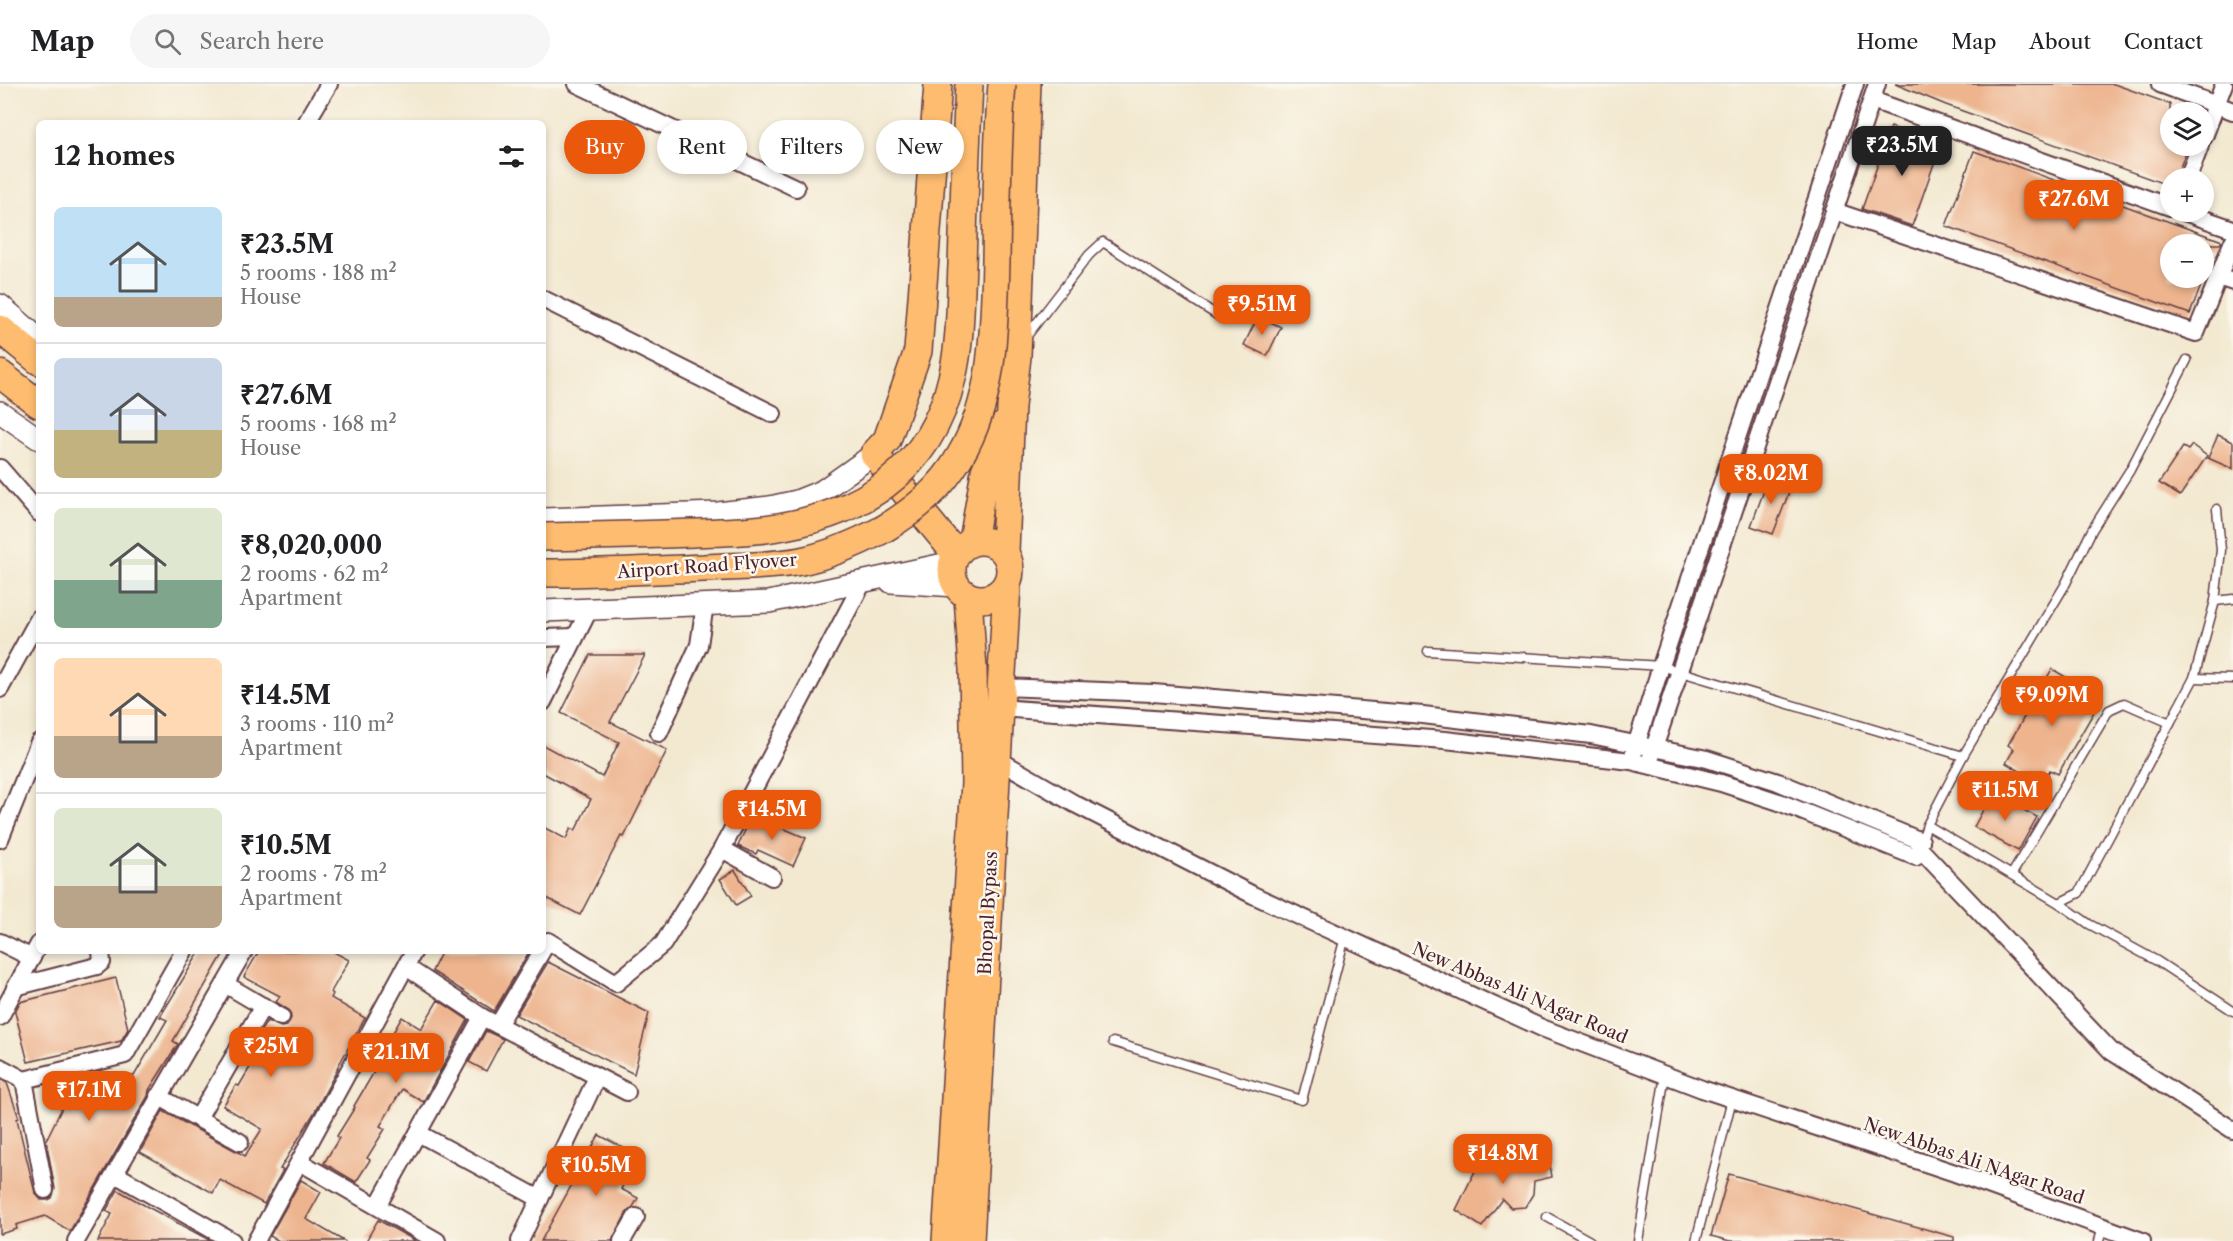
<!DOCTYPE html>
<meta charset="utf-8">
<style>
body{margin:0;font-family:"Libre Caslon Text",serif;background:#f6f6f6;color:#202124;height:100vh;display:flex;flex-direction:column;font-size:22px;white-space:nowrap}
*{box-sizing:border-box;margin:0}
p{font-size:20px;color:#757577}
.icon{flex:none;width:33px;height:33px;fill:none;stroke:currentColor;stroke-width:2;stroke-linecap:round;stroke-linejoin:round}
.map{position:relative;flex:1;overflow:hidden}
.drawer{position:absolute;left:36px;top:36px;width:510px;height:834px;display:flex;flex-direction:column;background:#fff;border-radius:9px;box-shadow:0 3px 9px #0003}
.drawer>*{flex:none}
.top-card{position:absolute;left:564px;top:36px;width:570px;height:54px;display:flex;gap:12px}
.controls{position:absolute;left:2160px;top:18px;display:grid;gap:12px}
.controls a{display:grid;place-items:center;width:54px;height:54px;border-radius:50%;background:#fff;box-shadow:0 3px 9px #0003;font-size:30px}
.price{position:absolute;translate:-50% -51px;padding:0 14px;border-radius:12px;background:#ea580c;color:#fff;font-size:20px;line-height:39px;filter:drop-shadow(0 2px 3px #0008)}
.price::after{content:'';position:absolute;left:50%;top:36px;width:18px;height:14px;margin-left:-9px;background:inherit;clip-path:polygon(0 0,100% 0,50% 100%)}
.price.active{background:#222;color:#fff}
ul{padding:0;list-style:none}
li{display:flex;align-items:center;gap:18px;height:150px;padding:0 18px}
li+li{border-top:2px solid #e0e0e0}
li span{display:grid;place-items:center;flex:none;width:168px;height:120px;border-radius:9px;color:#555}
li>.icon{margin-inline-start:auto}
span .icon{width:72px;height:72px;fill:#fffc;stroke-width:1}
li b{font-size:26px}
h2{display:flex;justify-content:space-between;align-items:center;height:72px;padding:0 18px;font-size:26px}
.pill{padding:0 21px;border-radius:27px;background:#fff;box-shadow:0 3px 9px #0003;font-size:21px;line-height:54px}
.pill.active{background:#ea580c;color:#fff}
header{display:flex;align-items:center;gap:36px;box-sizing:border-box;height:84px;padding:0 30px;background:#fff;border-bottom:2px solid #e0e0e0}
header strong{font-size:28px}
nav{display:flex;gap:33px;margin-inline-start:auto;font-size:21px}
.search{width:420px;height:54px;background:#f6f6f6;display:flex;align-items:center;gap:15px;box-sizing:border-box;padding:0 21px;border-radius:33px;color:#757577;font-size:22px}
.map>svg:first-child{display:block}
.building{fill:#edb48e}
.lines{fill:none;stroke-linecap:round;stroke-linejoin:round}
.service-casing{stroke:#633d44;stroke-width:11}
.minor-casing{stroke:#633d44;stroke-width:20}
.tertiary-casing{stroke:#633d44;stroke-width:24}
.primary-casing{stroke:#633d44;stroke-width:30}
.service{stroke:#fff;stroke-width:8}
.minor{stroke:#fff;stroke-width:16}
.tertiary{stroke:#fff;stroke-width:21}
.primary{stroke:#fdbc6f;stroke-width:27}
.primary-bridge-casing{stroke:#633d44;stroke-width:30;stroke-linecap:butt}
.primary-bridge{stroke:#fdbc6f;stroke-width:27}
.labels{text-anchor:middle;stroke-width:5;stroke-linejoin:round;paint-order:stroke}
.street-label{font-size:18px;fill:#4a1f2b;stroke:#fbf7ec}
</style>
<header>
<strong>Map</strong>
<div class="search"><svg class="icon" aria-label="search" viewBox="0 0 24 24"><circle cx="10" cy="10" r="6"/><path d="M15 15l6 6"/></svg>Search here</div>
<nav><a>Home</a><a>Map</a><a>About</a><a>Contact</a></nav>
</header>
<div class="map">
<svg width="2233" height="1157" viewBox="0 0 2233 1157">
<rect width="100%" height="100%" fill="#fbf7ec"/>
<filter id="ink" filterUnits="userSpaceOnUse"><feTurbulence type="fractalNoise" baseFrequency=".0167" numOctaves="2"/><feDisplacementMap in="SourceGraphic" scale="12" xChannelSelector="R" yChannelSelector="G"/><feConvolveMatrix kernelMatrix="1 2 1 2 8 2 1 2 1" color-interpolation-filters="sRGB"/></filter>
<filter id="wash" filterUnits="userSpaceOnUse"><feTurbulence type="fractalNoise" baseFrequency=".008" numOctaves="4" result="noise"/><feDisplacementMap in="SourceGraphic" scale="24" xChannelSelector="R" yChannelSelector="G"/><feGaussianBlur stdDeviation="1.35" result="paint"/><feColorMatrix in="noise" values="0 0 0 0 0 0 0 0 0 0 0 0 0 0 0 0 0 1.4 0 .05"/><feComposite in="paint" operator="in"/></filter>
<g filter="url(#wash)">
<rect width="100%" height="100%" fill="#f3e9d1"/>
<g id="blocks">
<!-- building -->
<g class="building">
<path d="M 1895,0 L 2114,0 L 2170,20 L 2170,62 L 2188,62 L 2176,94 L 2170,94 L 2170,102 L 1946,21 Z"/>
<path d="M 1891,43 L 1941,60 L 1912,142 L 1862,125 Z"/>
<path d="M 1974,67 L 2222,157 L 2220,160 L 2170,160 L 2170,194 L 2204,194 L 2190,230 L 1946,142 Z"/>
<path d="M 1258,232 L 1281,243 L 1267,272 L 1244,261 Z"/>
<path d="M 2218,351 L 2233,358 L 2233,385 L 2208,374 Z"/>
<path d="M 2192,361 L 2207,372 L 2180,412 L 2159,399 L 2183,363 L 2188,366 Z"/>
<path d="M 1769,393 L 1792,401 L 1773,450 L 1751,442 Z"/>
<path d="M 590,571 L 645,571 L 610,638 L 667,666 L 624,753 L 621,752 L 580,831 L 543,812 L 543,743 L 566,755 L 571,744 L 575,747 L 591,715 L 543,689 L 543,661 L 602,693 L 619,658 L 561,629 Z"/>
<path d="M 2052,585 L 2102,614 L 2058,690 L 2050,686 L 2042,700 L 2006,679 L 2014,665 L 2008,661 Z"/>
<path d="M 1992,709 L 2037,733 L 2018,767 L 1974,743 Z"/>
<path d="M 752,731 L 806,754 L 793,782 L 758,766 L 756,770 L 738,762 Z"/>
<path d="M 735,786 L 751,812 L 736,821 L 720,795 Z"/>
<path d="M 200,867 L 225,867 L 173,957 L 178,960 L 149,1006 L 148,1012 L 70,1147 L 45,1132 L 16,1141 L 17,1145 L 0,1150 L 0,995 L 7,999 L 19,1034 L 17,1035 L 35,1109 L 41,1116 L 48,1116 L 52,1114 L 55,1105 L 46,1056 L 69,1010 L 88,991 L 134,992 L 167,936 L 160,933 Z"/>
<path d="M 259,867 L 332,867 L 349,876 L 331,908 L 333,910 L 331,914 L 365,934 L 337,984 L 338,984 L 314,1029 L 280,1085 L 283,1086 L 264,1120 L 220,1096 L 213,1109 L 140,1068 L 163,1027 L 245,1072 L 262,1045 L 223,1022 L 236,1001 L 239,1002 L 259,968 L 251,963 L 267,937 L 281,943 L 287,942 L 291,934 L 290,927 L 276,918 L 280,912 L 244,893 Z"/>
<path d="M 442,867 L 528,867 L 529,868 L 494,927 L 432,887 Z"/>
<path d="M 548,878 L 649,929 L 634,990 L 516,931 Z"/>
<path d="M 116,894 L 128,945 L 121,957 L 28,978 L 15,928 L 20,918 Z"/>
<path d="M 438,916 L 468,936 L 423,1018 L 402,1005 L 380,1042 L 385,1045 L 367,1074 L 370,1076 L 356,1098 L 324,1079 L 339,1054 L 337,1052 L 355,1023 L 354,1022 L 394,954 L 391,952 L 402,933 L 421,945 Z"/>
<path d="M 486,947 L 503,955 L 486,987 L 469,978 Z"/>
<path d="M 599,1051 L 639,1072 L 621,1105 L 638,1114 L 633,1123 L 627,1128 L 612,1157 L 541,1157 Z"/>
<path d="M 1509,1068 L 1511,1077 L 1548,1069 L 1552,1093 L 1534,1097 L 1533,1110 L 1525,1123 L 1511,1124 L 1502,1115 L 1482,1143 L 1456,1126 L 1476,1085 L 1488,1082 L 1486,1074 Z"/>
<path d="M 1729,1090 L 1954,1153 L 1954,1157 L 1730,1157 L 1711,1152 Z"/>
<path d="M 301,1096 L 321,1108 L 306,1135 L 344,1157 L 279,1157 L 270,1152 Z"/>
<path d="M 118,1106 L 144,1121 L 211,1157 L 98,1157 L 112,1130 L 106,1127 Z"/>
<path d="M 378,1136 L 416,1157 L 366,1157 Z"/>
</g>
</g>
</g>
<g filter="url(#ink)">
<use href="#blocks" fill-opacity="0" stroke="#633d44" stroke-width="1.5"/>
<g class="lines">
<defs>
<g id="service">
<path d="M 1026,253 L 1089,171 L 1103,158 L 1220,233"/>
<path d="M 2215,517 L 2233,515"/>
<path d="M 1428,567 L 1661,582 L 1963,672"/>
<path d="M 2194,594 L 2233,595"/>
<path d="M 1927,741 L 1963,672 L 2065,501 L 2092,446 L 2130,386 L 2187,276"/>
<path d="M 1921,758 L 1927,741 L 2059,819 L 2089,840 L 2157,877 L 2233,927"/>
<path d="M 2012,790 L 2109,626 L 2124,619 L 2170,639"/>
<path d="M 2059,819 L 2079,809 L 2194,594 L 2215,517 L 2221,466 L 2217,425"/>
<path d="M 1113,958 L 1302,1016 L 1345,853"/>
<path d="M 1547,1133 L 1590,1157"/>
<path d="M 1638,1157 L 1665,991"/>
<path d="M 1696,1157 L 1732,1015"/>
<path d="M 2099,1157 L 2103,1143"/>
</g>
<g id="minor">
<path d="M 577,0 L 796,104"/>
<path d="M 2160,0 L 2233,27"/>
<path d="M 1872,16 L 2170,123"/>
<path d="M 306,39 L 329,0"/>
<path d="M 2204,53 L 2224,0"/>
<path d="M 2188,94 L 2200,62"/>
<path d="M 1834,127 L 2196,249 L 2233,157"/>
<path d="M 2184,128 L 2233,145"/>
<path d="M 2218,193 L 2233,198"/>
<path d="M 543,215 L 773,330"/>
<path d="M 0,384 L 39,429"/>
<path d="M 543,554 L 574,553"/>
<path d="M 1001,603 L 1153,609 L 1423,631 L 1591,651 L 1707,675 L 1778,698 L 1921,757"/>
<path d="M 0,605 L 39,534"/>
<path d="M 543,618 L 589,526"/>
<path d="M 1000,624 L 1445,656 L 1631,677 L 1721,699 L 1779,718 L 1916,773 L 1920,765 L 2111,967 L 2233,1046"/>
<path d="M 659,649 L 699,561 L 705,520"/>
<path d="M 1634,668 L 1661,582 L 1855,0"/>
<path d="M 992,672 L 1075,720 L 1253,811 L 1542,944 L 1702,1005 L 1955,1089 L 2142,1157"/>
<path d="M 1651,673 L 1877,0"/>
<path d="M 0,755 L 39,658"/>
<path d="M 722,765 L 772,793"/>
<path d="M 0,858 L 32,874"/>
<path d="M 543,865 L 548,857 L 616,899 L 663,860 L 722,765 L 864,496"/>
<path d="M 406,883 L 482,933 L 627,1008"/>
<path d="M 225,900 L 281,933"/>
<path d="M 15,903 L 97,882 L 102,878 L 101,867"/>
<path d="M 0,933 L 39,860"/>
<path d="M 498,941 L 542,867"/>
<path d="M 0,983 L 24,996 L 125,971 L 184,867"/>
<path d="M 24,996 L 45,1106"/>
<path d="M 158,1012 L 240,1058"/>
<path d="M 198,1034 L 263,922"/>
<path d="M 418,1049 L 540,1115"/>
<path d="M 300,1078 L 437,1157"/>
<path d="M 115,1090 L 232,1157"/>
<path d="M 378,1121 L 482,933"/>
<path d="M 76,1157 L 244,867"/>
<path d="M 256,1157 L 414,867"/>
<path d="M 520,1157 L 597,993"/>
<path d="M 622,1157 L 636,1133"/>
</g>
<g id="tertiary">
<path d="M 0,221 L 39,255"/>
<path d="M 0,328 L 39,355"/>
<path d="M 543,435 L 718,429 L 770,423 L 797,417 L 822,407 L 874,370"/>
<path d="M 891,498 L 957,502"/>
<path d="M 543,527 L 769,518 L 953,478"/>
</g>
<g id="primary">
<path d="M 938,0 L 918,267 L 887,356 L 874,370 L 956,470"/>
<path d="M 0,245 L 39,277"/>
<path d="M 0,290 L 39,320"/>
<circle cx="981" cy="486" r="29"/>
<path d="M 973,457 L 985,387 L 1003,342"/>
<path d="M 1005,468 L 1011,322 L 1017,273 L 1027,0"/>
<path d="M 543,489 C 597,489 650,486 704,484 C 736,482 769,483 801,477 C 829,471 857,459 882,446"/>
<path d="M 946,1157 L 975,699 L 973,585 L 968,513"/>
<path d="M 970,1157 L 1007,501"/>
</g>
</defs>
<!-- service casing -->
<use href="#service" class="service-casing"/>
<!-- minor casing -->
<use href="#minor" class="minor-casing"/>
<!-- tertiary casing -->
<use href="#tertiary" class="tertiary-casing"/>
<!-- primary casing -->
<use href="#primary" class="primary-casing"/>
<!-- service -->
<use href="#service" class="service"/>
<!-- minor -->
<use href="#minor" class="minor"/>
<!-- tertiary -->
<use href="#tertiary" class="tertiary"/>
<!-- primary -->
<use href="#primary" class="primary"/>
<defs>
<g id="primary-bridge">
<path d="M 882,446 C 914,427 941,405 960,372 C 995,313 994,243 996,177 C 997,118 997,59 1002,0"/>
<path d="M 543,453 C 593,452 643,451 693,449 C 717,448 741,448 765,445 C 857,433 930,390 952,294 C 961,257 960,219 962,181 C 964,121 966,60 969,0"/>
</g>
</defs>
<!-- primary-bridge casing -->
<use href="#primary-bridge" class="primary-bridge-casing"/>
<!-- primary-bridge -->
<use href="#primary-bridge" class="primary-bridge"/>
</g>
</g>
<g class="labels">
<!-- street labels -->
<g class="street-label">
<text transform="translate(707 482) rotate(-4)" y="6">Airport Road Flyover</text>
<text transform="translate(988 829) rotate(-87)" y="6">Bhopal Bypass</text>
<text transform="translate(1520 909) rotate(23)" y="6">New Abbas Ali NAgar Road</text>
<text transform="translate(1974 1077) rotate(19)" y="6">New Abbas Ali NAgar Road</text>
</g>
</g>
</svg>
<div class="controls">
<a><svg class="icon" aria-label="layers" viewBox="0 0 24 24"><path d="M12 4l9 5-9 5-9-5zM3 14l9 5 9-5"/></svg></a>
<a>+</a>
<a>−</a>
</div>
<b class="price active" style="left:1902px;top:93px">₹23.5M</b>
<b class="price" style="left:2074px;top:147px">₹27.6M</b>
<b class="price" style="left:1262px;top:252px">₹9.51M</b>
<b class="price" style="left:1771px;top:421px">₹8.02M</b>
<b class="price" style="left:2052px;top:643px">₹9.09M</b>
<b class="price" style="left:2005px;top:738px">₹11.5M</b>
<b class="price" style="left:772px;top:757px">₹14.5M</b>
<b class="price" style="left:271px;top:994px">₹25M</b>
<b class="price" style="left:396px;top:1000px">₹21.1M</b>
<b class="price" style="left:89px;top:1038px">₹17.1M</b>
<b class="price" style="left:1503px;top:1101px">₹14.8M</b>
<b class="price" style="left:596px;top:1113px">₹10.5M</b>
<div class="top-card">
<a class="pill active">Buy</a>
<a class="pill">Rent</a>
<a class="pill">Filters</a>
<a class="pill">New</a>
</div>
<section class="drawer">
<h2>12 homes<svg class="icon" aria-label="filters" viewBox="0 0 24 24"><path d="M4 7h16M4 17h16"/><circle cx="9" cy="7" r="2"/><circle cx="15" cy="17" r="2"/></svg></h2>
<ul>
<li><span style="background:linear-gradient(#bfe0f5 75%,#b9a48a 0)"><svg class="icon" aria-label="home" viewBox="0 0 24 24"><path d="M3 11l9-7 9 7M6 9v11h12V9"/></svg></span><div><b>₹23.5M</b><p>5 rooms · 188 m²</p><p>House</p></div></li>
<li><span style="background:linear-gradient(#c9d6e8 60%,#c2b280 0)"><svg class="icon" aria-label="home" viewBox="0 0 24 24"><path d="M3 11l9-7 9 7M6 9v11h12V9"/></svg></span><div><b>₹27.6M</b><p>5 rooms · 168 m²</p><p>House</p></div></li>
<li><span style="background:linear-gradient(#dfe7d0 60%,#7fa58c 0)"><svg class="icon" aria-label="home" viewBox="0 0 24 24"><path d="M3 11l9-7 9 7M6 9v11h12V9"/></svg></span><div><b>₹8,020,000</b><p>2 rooms · 62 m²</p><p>Apartment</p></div></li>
<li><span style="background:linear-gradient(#ffd9b3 65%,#b9a48a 0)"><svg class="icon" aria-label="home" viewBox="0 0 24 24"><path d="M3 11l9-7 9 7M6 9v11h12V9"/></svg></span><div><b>₹14.5M</b><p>3 rooms · 110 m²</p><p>Apartment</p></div></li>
<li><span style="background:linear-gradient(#dfe7d0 65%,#b9a48a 0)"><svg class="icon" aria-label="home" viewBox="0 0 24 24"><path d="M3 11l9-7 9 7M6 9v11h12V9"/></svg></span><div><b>₹10.5M</b><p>2 rooms · 78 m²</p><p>Apartment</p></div></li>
</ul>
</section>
</div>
